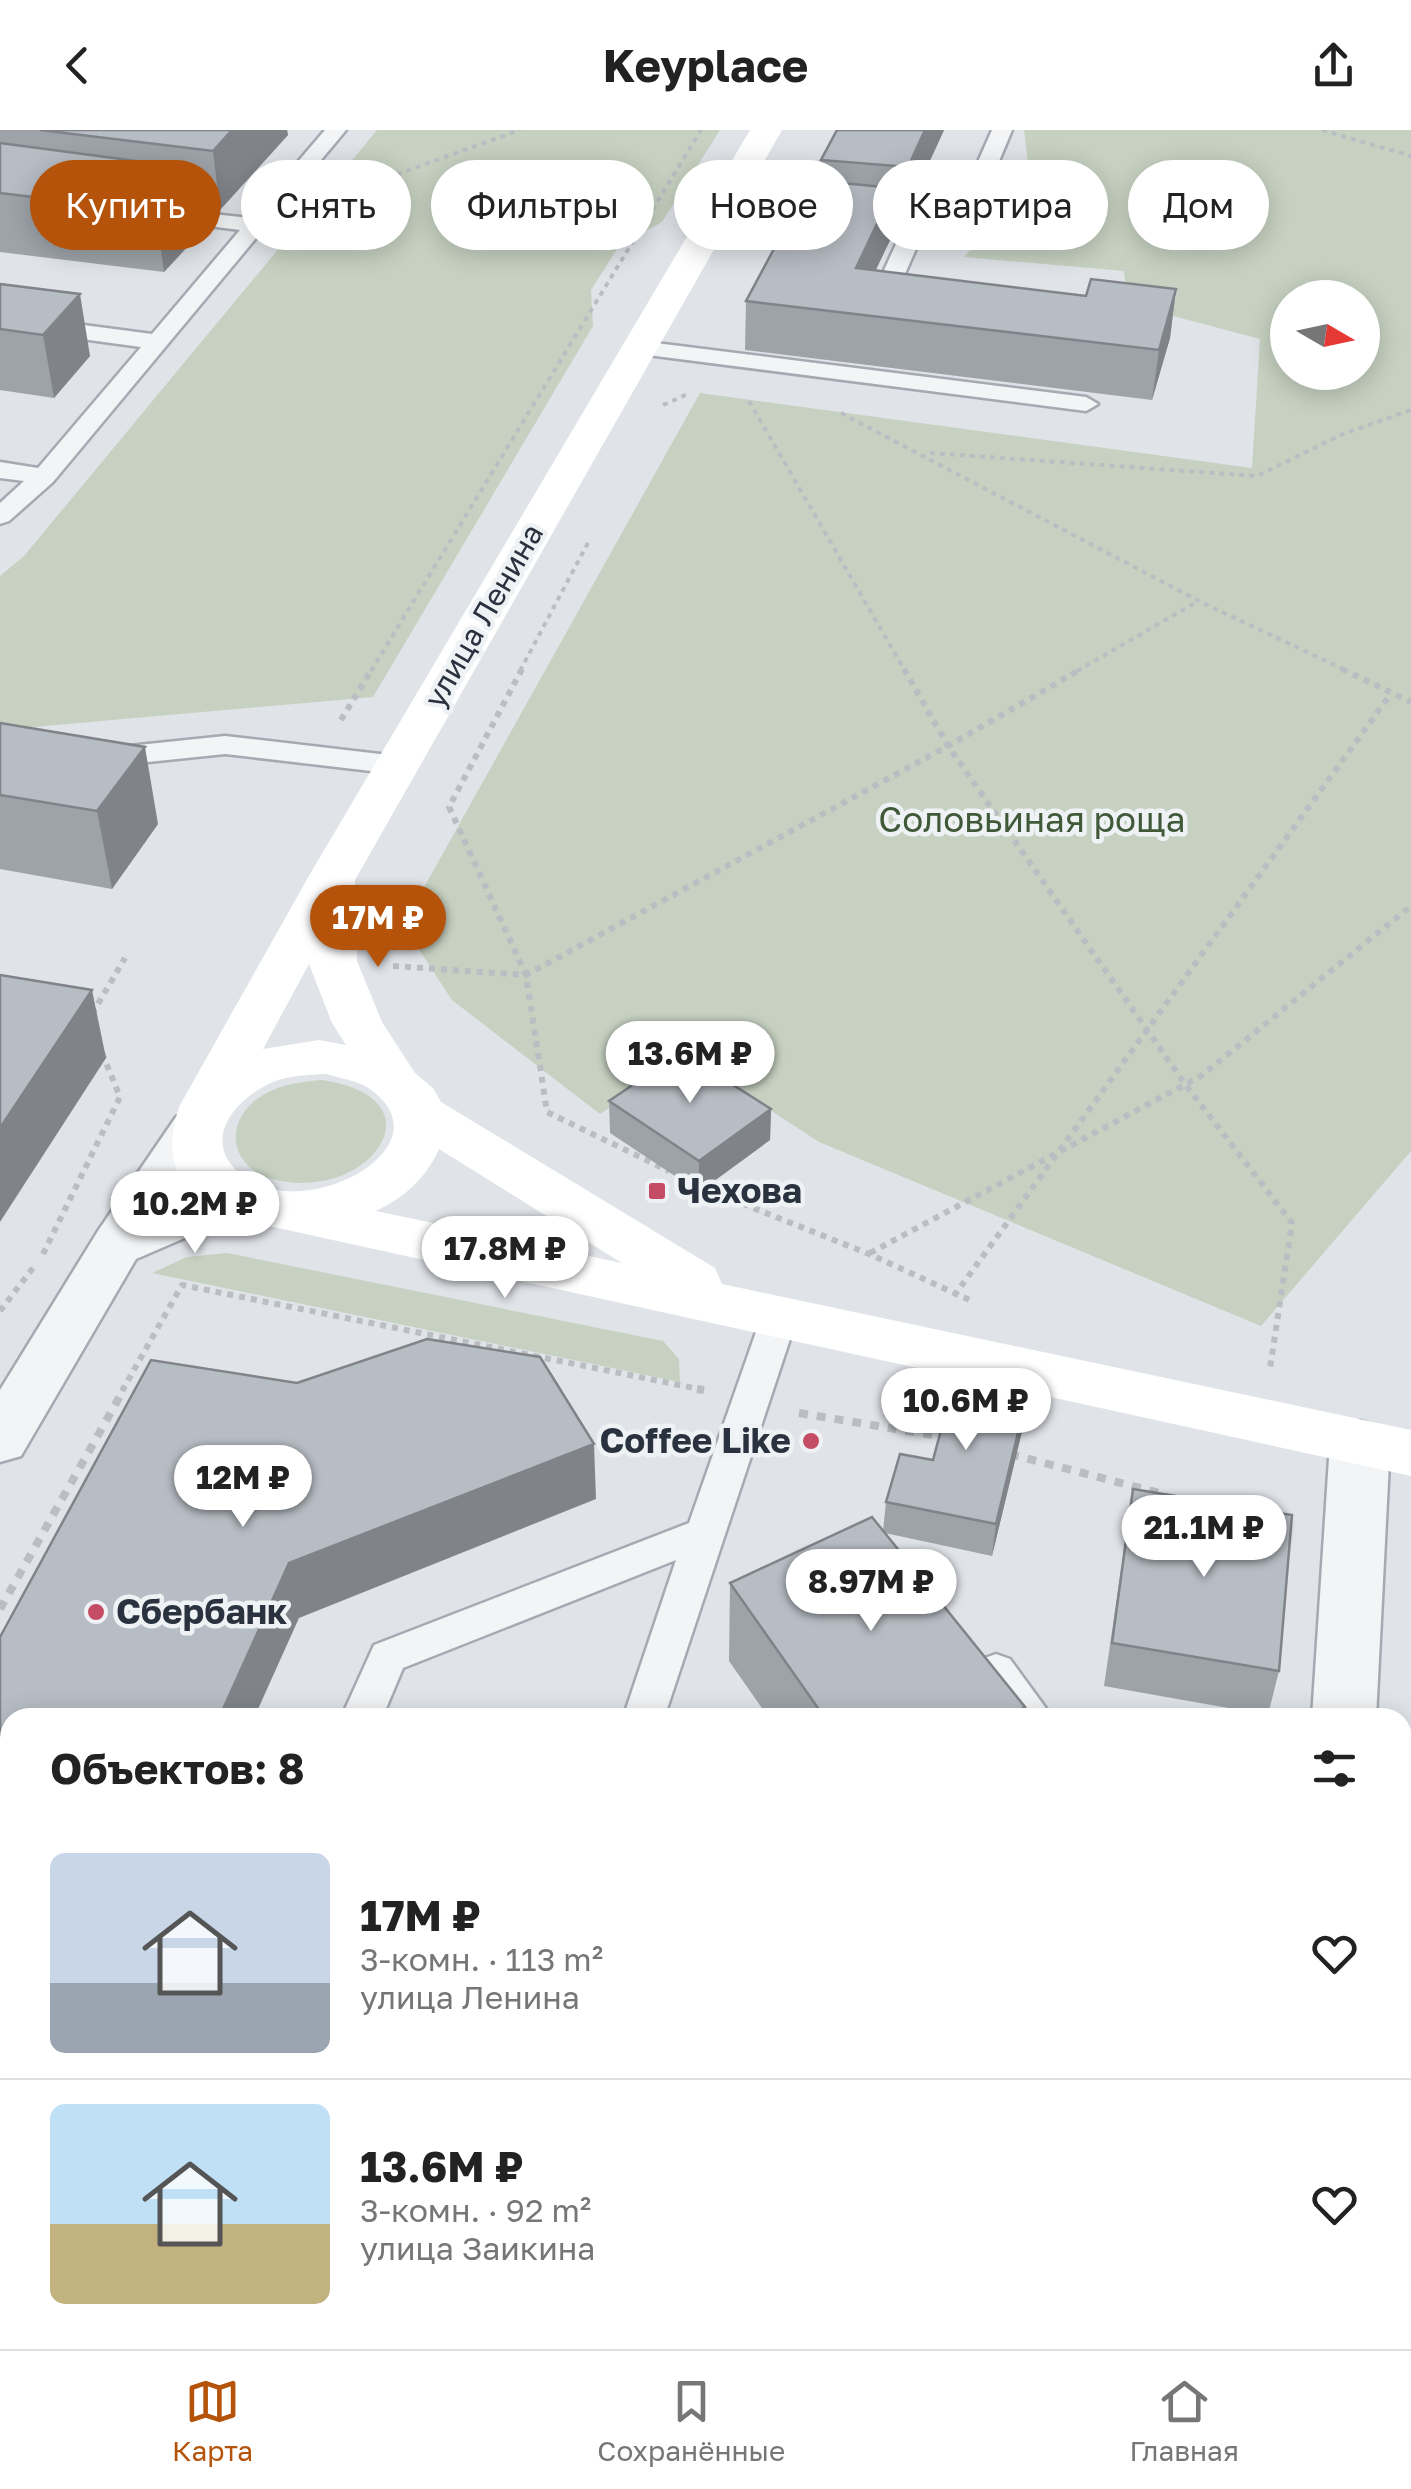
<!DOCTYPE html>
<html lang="ru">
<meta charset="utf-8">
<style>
body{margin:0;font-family:"Golos Text",sans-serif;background:#f6f6f6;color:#222;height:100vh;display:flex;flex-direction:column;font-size:38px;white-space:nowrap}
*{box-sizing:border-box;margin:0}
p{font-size:32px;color:#767676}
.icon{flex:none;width:55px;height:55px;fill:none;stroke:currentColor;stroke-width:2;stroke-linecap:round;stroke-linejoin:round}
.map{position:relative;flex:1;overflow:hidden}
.sheet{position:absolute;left:0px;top:1578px;width:1412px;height:642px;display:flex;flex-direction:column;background:#fff;border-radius:30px 30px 0 0;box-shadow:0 5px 25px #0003}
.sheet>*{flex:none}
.top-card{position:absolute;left:30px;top:30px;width:1352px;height:90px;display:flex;gap:20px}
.needle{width:65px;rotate:99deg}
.fabs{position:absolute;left:1270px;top:150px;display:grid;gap:20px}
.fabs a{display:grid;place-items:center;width:110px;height:110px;border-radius:50%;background:#fff;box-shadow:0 5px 25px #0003;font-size:50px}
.price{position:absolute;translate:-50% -85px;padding:0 22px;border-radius:35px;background:#fff;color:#222;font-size:32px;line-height:65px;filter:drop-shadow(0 2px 5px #0008)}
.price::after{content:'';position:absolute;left:50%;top:60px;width:30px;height:22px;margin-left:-15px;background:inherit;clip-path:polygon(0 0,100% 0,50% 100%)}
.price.on{background:#b45309;color:#fff}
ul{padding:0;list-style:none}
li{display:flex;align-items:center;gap:30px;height:250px;padding:0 50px}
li+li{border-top:2px solid #e0e0e0}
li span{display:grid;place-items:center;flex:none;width:280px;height:200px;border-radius:15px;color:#555}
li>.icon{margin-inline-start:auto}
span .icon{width:120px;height:120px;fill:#fffc;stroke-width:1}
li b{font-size:42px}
h2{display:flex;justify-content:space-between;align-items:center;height:120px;padding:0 50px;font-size:42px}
.tag{padding:0 35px;border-radius:45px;background:#fff;box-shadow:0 5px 25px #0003;font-size:35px;line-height:90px}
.tag.on{background:#b45309;color:#fff}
header{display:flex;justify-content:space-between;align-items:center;height:130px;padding:0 50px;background:#fff;font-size:45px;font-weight:700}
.tabs{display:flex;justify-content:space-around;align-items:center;height:140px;border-top:2px solid #e0e0e0;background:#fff;font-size:28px;color:#767676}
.tabs a{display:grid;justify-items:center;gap:5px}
.tabs .on{color:#b45309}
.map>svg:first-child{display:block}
.green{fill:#c6d1c1;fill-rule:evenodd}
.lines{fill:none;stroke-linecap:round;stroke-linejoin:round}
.service-casing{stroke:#a5aab2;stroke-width:5}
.minor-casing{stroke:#a5aab2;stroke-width:5}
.tertiary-casing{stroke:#a5aab2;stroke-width:5}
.path-far2{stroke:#babec2;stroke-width:4;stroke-dasharray:5 5;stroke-linecap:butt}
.path-far1{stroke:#babec2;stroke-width:6;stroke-dasharray:6 6;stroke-linecap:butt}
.path{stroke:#babec2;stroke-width:8;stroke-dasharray:9 9;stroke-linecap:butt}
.service{fill:#f2f4f6;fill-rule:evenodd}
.minor{fill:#f2f4f6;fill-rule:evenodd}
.tertiary{fill:#f2f4f6;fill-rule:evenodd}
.secondary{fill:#fff;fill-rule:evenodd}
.wall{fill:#9da3a9}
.shaded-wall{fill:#808489}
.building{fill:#b7bdc4;stroke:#808489;stroke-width:2.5}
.poi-dot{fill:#c54c65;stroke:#eff2f5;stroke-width:4}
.labels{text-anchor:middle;stroke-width:9;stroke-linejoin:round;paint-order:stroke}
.far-street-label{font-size:30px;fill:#29323e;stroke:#eff2f5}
.park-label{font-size:35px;fill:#405938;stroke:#eff2f5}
.poi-label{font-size:35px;font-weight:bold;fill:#29323e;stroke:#eff2f5;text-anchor:start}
</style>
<header><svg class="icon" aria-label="back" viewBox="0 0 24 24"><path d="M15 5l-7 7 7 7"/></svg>Keyplace<svg class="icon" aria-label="share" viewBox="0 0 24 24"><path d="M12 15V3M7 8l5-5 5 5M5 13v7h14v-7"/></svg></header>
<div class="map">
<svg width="1411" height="2219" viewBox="0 0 1411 2219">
<rect width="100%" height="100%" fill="#e0e3e8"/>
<!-- green -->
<g class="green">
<path d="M 377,0 L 720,0 L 662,92 L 619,116 L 591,160 L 593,196 L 373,567 L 0,600 L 0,446 L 24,426 Z"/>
<path d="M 1024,0 L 1411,0 L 1411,1021 L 1261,1196 L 819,1012 L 687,926 L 600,984 L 452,870 L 403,795 L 700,263 L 1252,338 L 1260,209 L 1128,174 L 1124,141 L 964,127 L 1030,52 ZM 1288,168 L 1362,168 L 1362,242 L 1288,242 Z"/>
<path d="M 322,950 C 446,968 368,1075 272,1049 C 231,1037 223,995 257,969 C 276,955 299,952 322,950 Z"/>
<path d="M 227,1123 L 663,1211 L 679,1229 L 680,1252 L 152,1143 L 187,1127 Z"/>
</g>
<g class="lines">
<defs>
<g id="service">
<path d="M 325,0 L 346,0 L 53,352 L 9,391 L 0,394 L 0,373 L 24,351 L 0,348 L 0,332 L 38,338 L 141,217 L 0,198 L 0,184 L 152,204 L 240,100 L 155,89 L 147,87 L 144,82 L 147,77 L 250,88 Z"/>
<path d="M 992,0 L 1012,0 L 969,103 L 958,110 L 922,105 L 901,153 L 924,156 L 927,161 L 924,166 L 887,165 L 876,158 L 901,103 L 721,84 L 710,77 L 721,70 L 950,95 Z"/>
<path d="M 640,211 L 1086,267 L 1098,274 L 1086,281 L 632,223 L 628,218 L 632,213 Z"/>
<path d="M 225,606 L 397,626 L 407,629 L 411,635 L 407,641 L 397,644 L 225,624 L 100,637 L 90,634 L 86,628 L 90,622 L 100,619 Z"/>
<path d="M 780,1172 L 793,1176 L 798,1185 L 664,1588 L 623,1588 L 676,1430 L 403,1538 L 382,1588 L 341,1588 L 374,1515 L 689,1393 L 762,1185 L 767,1176 Z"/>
<path d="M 996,1524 L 1010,1529 L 1053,1588 L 1009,1588 L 976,1541 L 982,1529 Z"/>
<path d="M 136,2210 L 186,2210 L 189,2219 L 139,2219 Z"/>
<path d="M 408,2210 L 458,2210 L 455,2219 L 405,2219 Z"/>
<path d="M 1026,2210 L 1076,2210 L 1075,2219 L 1025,2219 Z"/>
<path d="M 1109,2210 L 1166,2210 L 1162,2219 L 1105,2219 Z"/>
<path d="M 1215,2210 L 1265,2210 L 1263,2219 L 1213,2219 Z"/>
</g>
<g id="minor">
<path d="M 1360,1291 L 1381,1297 L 1390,1313 L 1376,1588 L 1312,1588 L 1330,1313 L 1339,1297 Z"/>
<path d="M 1402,1760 L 1411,1763 L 1411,1832 L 1402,1828 Z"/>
</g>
<path id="tertiary" d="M 195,982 L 214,987 L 221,1000 L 175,1070 C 209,1061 244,1054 277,1064 L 285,1077 L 277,1090 L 194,1104 L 136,1129 L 21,1326 L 0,1332 L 0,1260 L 98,1101 L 176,987 Z"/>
</defs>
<!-- service casing -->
<use href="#service" class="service-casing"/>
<!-- minor casing -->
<use href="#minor" class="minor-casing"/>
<!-- tertiary casing -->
<use href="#tertiary" class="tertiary-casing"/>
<!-- path-far2 -->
<g class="path-far2">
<path d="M 1322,0 L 1411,26"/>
<path d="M 331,68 L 520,0"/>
<path d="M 749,271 L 905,541"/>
<path d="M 663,275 L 688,264"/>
<path d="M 841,283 L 1199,471 L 1347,541"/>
<path d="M 930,323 L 1257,346 L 1343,304 L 1411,280"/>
<path d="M 371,541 L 701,0"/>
<path d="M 520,541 L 590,409"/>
<path d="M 1077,541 L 1198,471"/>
</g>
<!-- path-far1 -->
<g class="path-far1">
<path d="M 522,539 L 449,677 L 526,845 L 547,982 L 669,1041"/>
<path d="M 904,539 L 948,616 L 1185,954 L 1292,1093 L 1270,1238"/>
<path d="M 1342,539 L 1411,572"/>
<path d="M 341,590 L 372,539"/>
<path d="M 393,836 L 526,845 L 948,616 L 1081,539"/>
<path d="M 92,884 L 125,828"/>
<path d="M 698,1056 L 869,1124 L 972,1171"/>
<path d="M 870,1123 L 1201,946 L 1411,776"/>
<path d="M 43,1124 L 120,967 L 102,923"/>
<path d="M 954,1166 L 1390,565"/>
<path d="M 0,1181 L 36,1134"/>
<path d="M 122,1261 L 182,1155 L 704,1260"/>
</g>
<!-- path -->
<g class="path">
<path d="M 697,1259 L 704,1260"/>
<path d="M 799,1283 L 944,1307"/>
<path d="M 1010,1324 L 1167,1365"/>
<path d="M 0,1479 L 124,1259"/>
</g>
<!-- service -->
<use href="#service" class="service"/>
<!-- minor -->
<use href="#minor" class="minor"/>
<!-- tertiary -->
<use href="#tertiary" class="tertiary"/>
<!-- secondary -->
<path class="secondary" d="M 750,0 L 782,0 L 355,750 L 357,831 L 382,892 L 415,943 L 433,958 L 441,972 L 715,1138 L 722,1154 L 1411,1300 L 1411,1346 L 246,1091 C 184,1073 158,1036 180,975 L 310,744 ZM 309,834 L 332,893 L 346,915 L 319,910 L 263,919 ZM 326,944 C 340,948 358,951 370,959 C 447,1014 318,1086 255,1053 C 197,1023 225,973 273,952 C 289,945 309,945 326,944 ZM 439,1019 L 622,1133 L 376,1081 C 405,1067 426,1048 439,1019 Z"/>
</g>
<!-- wall -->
<g class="wall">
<path d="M 0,0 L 287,0 L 288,5 L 220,80 L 201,78 L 204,99 L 164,142 L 0,122 Z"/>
<path d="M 837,0 L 944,0 L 905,85 L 893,83 L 892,106 L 875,141 L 1086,166 L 1176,159 L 1170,208 L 1152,270 L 745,220 L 746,171 L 820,51 L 821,30 Z"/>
<path d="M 0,154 L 90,226 L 54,268 L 0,260 Z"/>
<path d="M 0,593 L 158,694 L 112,759 L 0,739 Z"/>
<path d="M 609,971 L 771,979 L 770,1010 L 699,1062 L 610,1003 Z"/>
<path d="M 1029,1257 L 1025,1289 L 992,1426 L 885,1403 L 1025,1577 L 1024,1588 L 769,1588 L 729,1531 L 730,1453 L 883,1401 L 886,1372 L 933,1330 Z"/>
<path d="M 1133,1359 L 1279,1541 L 1268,1585 L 1104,1556 Z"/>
<path d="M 626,2210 L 937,2210 L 936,2219 L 611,2219 Z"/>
</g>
<!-- shaded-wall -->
<g class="shaded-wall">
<path d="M 232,0 L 287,0 L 288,5 L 220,80 L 213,21 Z"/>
<path d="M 925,0 L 944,0 L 905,85 L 908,37 Z"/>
<path d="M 196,39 L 204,99 L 164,142 L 156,82 Z"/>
<path d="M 894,58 L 892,106 L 855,184 L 856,138 Z"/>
<path d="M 1176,159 L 1170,208 L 1152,270 L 1159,220 Z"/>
<path d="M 80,164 L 90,226 L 54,268 L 43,205 Z"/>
<path d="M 145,617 L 158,694 L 112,759 L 97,681 Z"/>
<path d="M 92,860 L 106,928 L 0,1092 L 0,998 Z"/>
<path d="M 771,979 L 770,1010 L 699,1062 L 699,1031 Z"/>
<path d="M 1029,1257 L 1025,1289 L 992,1426 L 996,1394 Z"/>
<path d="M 594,1314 L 596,1369 L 299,1488 L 254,1588 L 219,1588 L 289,1433 Z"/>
<path d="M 1025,1577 L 1024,1588 L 1006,1588 Z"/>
<path d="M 10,2045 L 10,2136 L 0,2158 L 0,2067 Z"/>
<path d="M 863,2210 L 878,2210 L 877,2219 L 857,2219 Z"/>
</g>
<!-- building -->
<g class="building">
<path d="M 40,0 L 232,0 L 213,21 Z"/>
<path d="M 837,0 L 925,0 L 908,37 L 821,30 Z"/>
<path d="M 0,13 L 196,39 L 156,82 L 0,63 Z"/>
<path d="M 811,50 L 894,58 L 856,138 L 1086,166 L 1091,149 L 1176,159 L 1159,220 L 746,171 Z"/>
<path d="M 0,154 L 80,164 L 43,205 L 0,199 Z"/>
<path d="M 0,593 L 145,617 L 97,681 L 0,665 Z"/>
<path d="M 0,845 L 92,860 L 0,998 Z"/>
<path d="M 681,922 L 771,979 L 699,1031 L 609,971 Z"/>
<path d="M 427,1209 L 540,1227 L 594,1314 L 289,1433 L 219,1588 L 10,1588 L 10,2045 L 0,2067 L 0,1507 L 151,1230 L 297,1253 Z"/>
<path d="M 956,1244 L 1029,1257 L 996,1394 L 886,1372 L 900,1324 L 933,1330 Z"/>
<path d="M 1133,1359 L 1292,1385 L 1279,1541 L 1112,1513 Z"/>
<path d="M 872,1387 L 1025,1577 L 1006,1588 L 825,1588 L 730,1453 Z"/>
<path d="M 1402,2153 L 1411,2159 L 1411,2219 L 1283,2219 L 1289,2210 L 1402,2210 Z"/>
<path d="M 626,2210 L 863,2210 L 857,2219 L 611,2219 Z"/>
</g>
<!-- markers -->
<g class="poi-dot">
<rect x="647" y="1051" width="20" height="20" rx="5"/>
<circle cx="811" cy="1311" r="10"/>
<circle cx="96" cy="1482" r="10"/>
</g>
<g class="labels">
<!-- far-street labels -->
<g class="far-street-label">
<text transform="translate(484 486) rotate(-60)" y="10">улица Ленина</text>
</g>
<!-- park labels -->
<g class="park-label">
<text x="1032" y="702">Соловьиная роща</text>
</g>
<!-- poi labels -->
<g class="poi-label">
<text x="677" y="1073">Чехова</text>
<text x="791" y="1323" text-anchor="end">Coffee Like</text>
<text x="116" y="1494">Сбербанк</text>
</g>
</g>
</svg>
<div class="fabs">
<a><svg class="needle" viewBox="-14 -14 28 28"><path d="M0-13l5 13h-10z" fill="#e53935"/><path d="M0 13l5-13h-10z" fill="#767676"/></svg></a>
</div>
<b class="price on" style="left:378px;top:840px">17M ₽</b>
<b class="price" style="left:690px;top:976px">13.6M ₽</b>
<b class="price" style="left:195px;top:1126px">10.2M ₽</b>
<b class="price" style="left:505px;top:1171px">17.8M ₽</b>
<b class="price" style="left:966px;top:1323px">10.6M ₽</b>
<b class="price" style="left:243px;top:1400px">12M ₽</b>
<b class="price" style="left:1204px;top:1450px">21.1M ₽</b>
<b class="price" style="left:871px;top:1504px">8.97M ₽</b>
<div class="top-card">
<a class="tag on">Купить</a>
<a class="tag">Снять</a>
<a class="tag">Фильтры</a>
<a class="tag">Новое</a>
<a class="tag">Квартира</a>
<a class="tag">Дом</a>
</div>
<section class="sheet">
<h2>Объектов: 8<svg class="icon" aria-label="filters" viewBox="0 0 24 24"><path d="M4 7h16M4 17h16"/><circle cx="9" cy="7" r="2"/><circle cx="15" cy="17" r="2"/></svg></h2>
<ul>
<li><span style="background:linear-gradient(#c9d6e8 65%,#9aa5b1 0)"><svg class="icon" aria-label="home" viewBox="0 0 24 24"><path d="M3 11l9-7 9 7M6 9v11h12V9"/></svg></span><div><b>17M ₽</b><p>3-комн. · 113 m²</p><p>улица Ленина</p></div><svg class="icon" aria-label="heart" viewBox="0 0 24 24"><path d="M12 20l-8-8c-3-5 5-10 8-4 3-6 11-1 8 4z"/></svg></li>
<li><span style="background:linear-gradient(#bfe0f5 60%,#c2b280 0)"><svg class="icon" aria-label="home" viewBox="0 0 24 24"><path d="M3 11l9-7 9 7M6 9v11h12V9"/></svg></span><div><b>13.6M ₽</b><p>3-комн. · 92 m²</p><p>улица Заикина</p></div><svg class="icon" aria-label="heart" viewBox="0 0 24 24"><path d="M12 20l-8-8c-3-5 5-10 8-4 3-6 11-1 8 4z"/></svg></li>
</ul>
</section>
</div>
<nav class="tabs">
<a class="on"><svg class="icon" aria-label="map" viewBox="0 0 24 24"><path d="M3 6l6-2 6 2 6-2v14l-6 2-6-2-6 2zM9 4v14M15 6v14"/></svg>Карта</a>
<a><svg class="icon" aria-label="saved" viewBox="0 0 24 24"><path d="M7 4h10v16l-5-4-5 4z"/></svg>Сохранённые</a>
<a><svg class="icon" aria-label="home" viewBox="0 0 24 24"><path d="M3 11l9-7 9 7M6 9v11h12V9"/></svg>Главная</a>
</nav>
